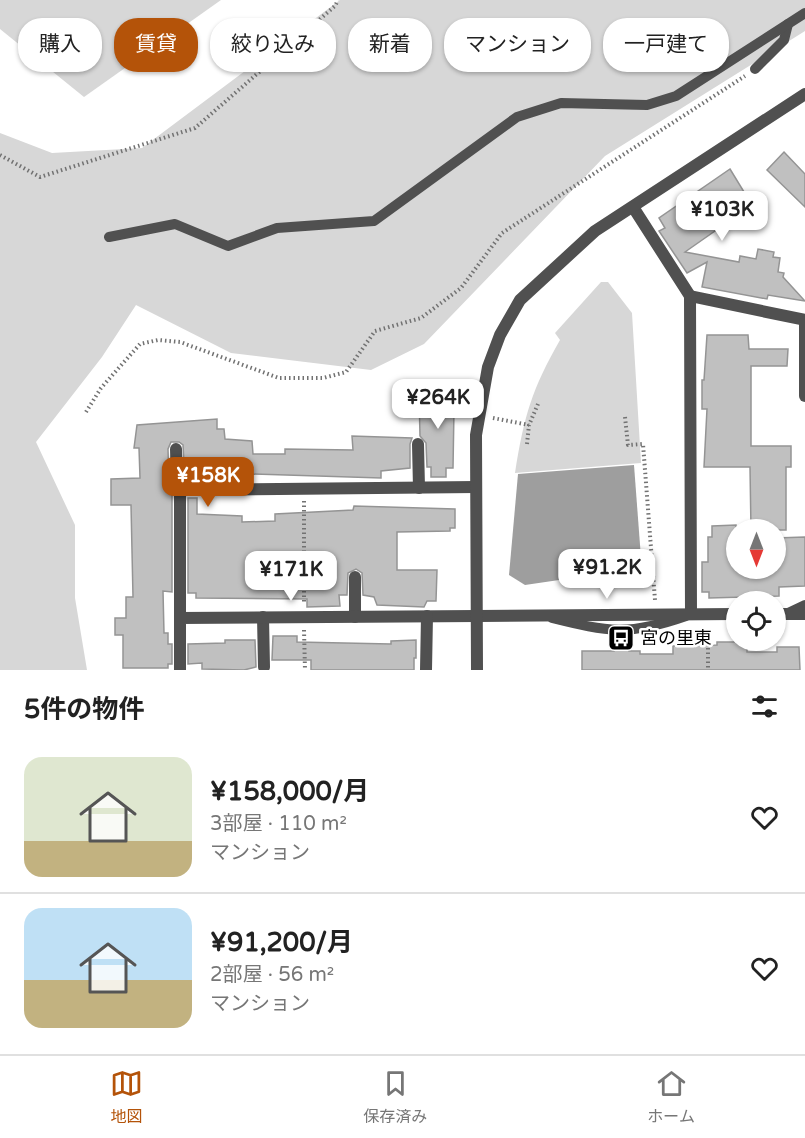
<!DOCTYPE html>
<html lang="ja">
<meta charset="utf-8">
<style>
body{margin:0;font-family:"Varela Round","Noto Sans JP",sans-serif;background:#f2f2f2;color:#222;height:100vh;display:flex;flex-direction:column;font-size:22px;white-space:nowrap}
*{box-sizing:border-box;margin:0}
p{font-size:20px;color:#767676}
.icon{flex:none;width:33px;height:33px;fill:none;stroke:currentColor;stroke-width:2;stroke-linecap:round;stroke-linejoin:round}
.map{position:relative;height:670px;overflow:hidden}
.drawer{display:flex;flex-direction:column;background:#fff;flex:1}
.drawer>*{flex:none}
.hud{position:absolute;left:18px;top:18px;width:770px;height:54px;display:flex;gap:12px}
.needle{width:39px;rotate:180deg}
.controls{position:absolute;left:726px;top:519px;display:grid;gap:12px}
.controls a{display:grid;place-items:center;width:60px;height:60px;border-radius:50%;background:#fff;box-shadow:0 2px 4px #0004;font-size:30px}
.price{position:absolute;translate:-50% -51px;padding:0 14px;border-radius:12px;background:#fff;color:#222;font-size:20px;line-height:39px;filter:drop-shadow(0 2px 3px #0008)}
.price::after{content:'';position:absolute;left:50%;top:36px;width:18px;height:14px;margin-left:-9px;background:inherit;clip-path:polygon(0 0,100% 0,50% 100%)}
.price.current{background:#b45309;color:#fff}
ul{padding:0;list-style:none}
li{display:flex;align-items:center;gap:18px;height:150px;padding:0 24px}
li+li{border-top:2px solid #e0e0e0}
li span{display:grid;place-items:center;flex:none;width:168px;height:120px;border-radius:18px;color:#555}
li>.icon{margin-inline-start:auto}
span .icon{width:72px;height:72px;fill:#fffc;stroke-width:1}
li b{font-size:26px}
h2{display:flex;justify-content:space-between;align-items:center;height:72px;padding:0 24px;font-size:26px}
.pill{padding:0 21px;border-radius:24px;background:#fff;box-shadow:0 2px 4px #0004;font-size:21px;line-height:54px}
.pill.current{background:#b45309;color:#fff}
.tabs{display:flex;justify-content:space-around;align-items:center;height:84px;border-top:2px solid #e0e0e0;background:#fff;font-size:16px;color:#767676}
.tabs a{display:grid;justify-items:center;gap:3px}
.tabs .current{color:#b45309}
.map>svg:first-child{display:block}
.green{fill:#d7d7d7}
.water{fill:#9e9e9e}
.building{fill:#c0c0c0;stroke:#949494;stroke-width:1.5}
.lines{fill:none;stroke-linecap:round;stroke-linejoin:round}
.path{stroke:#727272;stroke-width:4;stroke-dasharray:1.5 3;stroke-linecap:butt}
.service{stroke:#505050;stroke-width:10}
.pedestrian{stroke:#505050;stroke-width:12}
.minor{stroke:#505050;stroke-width:12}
.tertiary{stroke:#505050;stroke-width:12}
.labels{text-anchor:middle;stroke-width:5;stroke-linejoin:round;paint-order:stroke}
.poi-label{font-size:18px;fill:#000;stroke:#fff;text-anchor:start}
</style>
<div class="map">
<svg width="805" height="670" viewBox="0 0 805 670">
<rect width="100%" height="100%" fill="#fff"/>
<!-- green -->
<g class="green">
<path d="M 0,0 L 221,0 L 84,97 L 0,29 Z"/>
<path d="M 340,0 L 805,0 L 805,31 L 605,156 L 424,344 L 371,370 L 231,353 L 136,305 L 102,357 L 36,442 L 75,525 L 75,598 L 87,670 L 0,670 L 0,133 L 52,153 L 142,148 Z"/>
<path d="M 601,282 L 608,282 L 632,313 L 641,463 L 515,473 C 524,416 532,389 560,340 L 555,333 Z"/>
</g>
<!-- water -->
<path class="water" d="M 634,465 L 641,558 L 634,569 L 525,585 L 509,575 L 518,474 Z"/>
<!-- building -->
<g class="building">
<path d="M 784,152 L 805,174 L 805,207 L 767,170 Z"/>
<path d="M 730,169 L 752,205 L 685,252 L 739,262 L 740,256 L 756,259 L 758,249 L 774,252 L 773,257 L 780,258 L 778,272 L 784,273 L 783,277 L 805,301 L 768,295 L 767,299 L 702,287 L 707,262 L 687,273 L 659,231 L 665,228 L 659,218 Z"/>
<path d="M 707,335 L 748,335 L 749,349 L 788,349 L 787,366 L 751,366 L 751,446 L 791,446 L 791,467 L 786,467 L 786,530 L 751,530 L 750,467 L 704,467 L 707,409 L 702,409 L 702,380 L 704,380 Z"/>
<path d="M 419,394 L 458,394 L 458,410 L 454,410 L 453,468 L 446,468 L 446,477 L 431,477 L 431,467 L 427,467 L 426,443 L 420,436 Z"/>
<path d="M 217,419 L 217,429 L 224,429 L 225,439 L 252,441 L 253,454 L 285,454 L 285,449 L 353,450 L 352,436 L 412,438 L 410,444 L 410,468 L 381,471 L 381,478 L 219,473 L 219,478 L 185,482 L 183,445 L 179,442 L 171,442 L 168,449 L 169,484 L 172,492 L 172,592 L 163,591 L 164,633 L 168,633 L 168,644 L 172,644 L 172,664 L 168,664 L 168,668 L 123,668 L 123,635 L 115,635 L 115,618 L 126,618 L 126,597 L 133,597 L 131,505 L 111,505 L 111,479 L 140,478 L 139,448 L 134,448 L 137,425 Z"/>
<path d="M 188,498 L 197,498 L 197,514 L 242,516 L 242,522 L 275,521 L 275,514 L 353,510 L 354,506 L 455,509 L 455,528 L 450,528 L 450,531 L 397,532 L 397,570 L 437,570 L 436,601 L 427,601 L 424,607 L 377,605 L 374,597 L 363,595 L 362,573 L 356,569 L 348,573 L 347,595 L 339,595 L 340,606 L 307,607 L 307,599 L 196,598 L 196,593 L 188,593 Z"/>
<path d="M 736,525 L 736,568 L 776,568 L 776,538 L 805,537 L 805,586 L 779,587 L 779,596 L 709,598 L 709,592 L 702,592 L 702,562 L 708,562 L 708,537 L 712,537 L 712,526 Z"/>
<path d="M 273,636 L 297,636 L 297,642 L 391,644 L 391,641 L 416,640 L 416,658 L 414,658 L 414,670 L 311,670 L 311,660 L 272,660 Z"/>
<path d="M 613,637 L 628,637 L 629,651 L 640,651 L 640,654 L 673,654 L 673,646 L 717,645 L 717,642 L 747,642 L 747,652 L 777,652 L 777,647 L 799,647 L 800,670 L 582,670 L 582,651 L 614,651 Z"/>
<path d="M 225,640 L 255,640 L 256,667 L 244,670 L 202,669 L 202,663 L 188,664 L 188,644 L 225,643 Z"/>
</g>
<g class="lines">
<!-- path -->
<g class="path">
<path d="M 0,155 L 40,177 L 195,128 L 335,6 L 338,0"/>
<path d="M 86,412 L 101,388 L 140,344 L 158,340 L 180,342 L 279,378 L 323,378 L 346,372 L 375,331 L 421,318 L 461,288 L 502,233 L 745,76"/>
<path d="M 625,417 L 628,445 L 643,444 L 655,600"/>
<path d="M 493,418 L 529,425"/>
<path d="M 527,444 L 529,425 L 538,404"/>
<path d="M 304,501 L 304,602"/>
<path d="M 304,630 L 305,670"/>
<path d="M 708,630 L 708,670"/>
</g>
<!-- service -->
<g class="service">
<path d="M 755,69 L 784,40 L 788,24"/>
<path d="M 109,237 L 175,224 L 228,246 L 277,228 L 374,221 L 517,117 L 561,103 L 647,105 L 676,96 L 805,13"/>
<path d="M 786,614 L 805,605"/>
<path d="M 552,618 C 608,632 629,636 686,616"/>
</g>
<!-- pedestrian -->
<path class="pedestrian" d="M 690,296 L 805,320"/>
<!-- minor -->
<g class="minor">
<path d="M 633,207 L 690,296 L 691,614"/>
<path d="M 805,322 L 805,396"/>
<path d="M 418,444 L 419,488"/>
<path d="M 176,449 L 177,484 L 180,490"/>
<path d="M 263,617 L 264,667"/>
<path d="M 355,617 L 355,577"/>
<path d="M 180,618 L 180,490 L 476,487"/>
<path d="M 180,670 L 180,618 L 478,616"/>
<path d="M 426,670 L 427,616"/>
</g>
<!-- tertiary -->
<g class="tertiary">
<path d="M 776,614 L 805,614"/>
<path d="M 478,616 L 736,614"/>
<path d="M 477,670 L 476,435 L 488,367 L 500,335 L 520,300 L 595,231 L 805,94"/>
</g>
</g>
<!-- icons -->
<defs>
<symbol id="bus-square" viewBox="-11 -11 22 22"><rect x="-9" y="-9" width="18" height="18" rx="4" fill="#000" stroke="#fff"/><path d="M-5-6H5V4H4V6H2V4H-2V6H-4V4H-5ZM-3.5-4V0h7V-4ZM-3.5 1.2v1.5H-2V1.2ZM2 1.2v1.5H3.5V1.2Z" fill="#fff"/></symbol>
</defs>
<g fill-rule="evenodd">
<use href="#bus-square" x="606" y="623" width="30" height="30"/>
</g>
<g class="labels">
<!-- poi labels -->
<g class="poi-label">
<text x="640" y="644">宮の里東</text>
</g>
</g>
</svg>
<div class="controls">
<a><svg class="needle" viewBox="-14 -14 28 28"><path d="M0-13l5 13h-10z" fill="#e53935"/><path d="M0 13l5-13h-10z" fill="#767676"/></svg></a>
<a><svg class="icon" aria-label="locate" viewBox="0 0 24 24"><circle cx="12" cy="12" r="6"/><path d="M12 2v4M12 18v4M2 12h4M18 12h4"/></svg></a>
</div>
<b class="price" style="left:722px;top:242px">¥103K</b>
<b class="price" style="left:438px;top:430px">¥264K</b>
<b class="price current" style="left:208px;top:508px">¥158K</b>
<b class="price" style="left:607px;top:600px">¥91.2K</b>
<b class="price" style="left:291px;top:602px">¥171K</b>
<div class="hud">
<a class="pill">購入</a>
<a class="pill current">賃貸</a>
<a class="pill">絞り込み</a>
<a class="pill">新着</a>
<a class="pill">マンション</a>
<a class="pill">一戸建て</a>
</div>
</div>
<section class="drawer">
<h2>5件の物件<svg class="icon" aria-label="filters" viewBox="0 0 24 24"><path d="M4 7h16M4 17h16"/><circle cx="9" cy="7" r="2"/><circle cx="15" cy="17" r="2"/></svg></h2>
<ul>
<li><span style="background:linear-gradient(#dfe7d0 70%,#c2b280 0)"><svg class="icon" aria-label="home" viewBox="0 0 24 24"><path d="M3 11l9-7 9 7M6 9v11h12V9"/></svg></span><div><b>¥158,000/月</b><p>3部屋 · 110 m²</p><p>マンション</p></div><svg class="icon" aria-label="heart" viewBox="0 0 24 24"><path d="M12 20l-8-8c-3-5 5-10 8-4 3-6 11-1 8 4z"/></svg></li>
<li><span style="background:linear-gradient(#bfe0f5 60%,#c2b280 0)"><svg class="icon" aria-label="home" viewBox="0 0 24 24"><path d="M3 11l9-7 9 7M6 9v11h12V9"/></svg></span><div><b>¥91,200/月</b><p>2部屋 · 56 m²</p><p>マンション</p></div><svg class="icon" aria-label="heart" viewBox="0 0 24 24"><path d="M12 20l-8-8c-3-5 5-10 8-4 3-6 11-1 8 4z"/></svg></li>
</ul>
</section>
<nav class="tabs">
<a class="current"><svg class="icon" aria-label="map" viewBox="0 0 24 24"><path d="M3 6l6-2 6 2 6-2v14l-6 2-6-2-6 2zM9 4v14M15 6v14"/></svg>地図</a>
<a><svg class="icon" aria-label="saved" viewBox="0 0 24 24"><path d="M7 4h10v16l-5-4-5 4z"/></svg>保存済み</a>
<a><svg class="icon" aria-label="home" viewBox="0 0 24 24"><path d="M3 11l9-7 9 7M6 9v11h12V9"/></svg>ホーム</a>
</nav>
